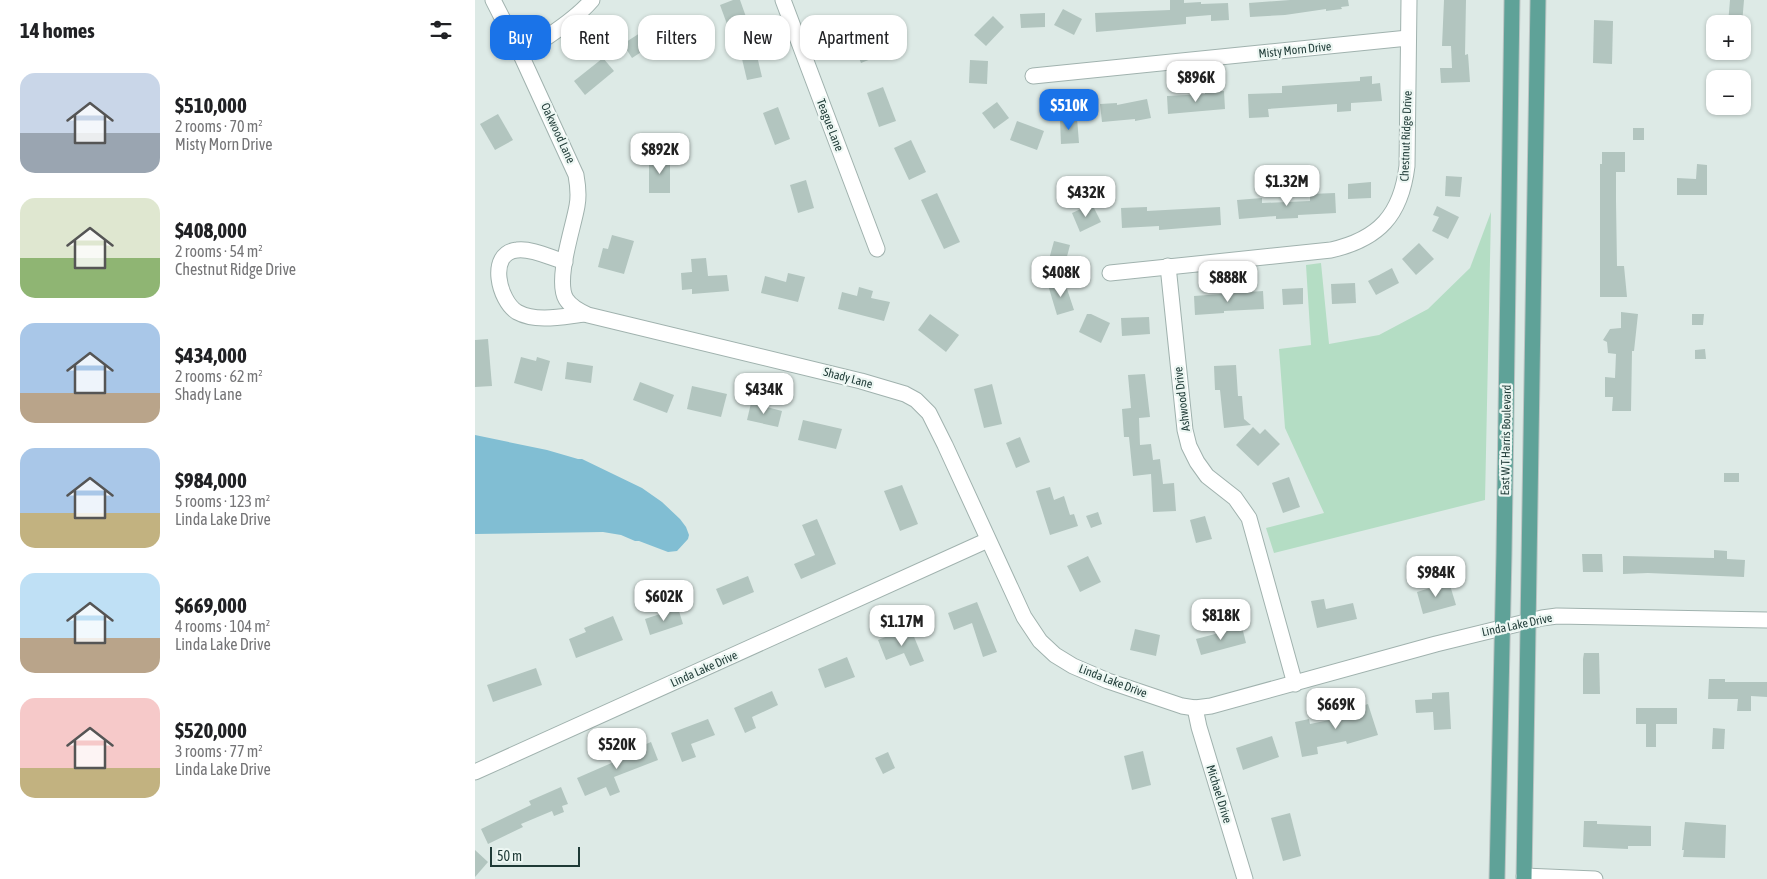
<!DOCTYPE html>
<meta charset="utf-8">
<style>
body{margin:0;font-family:"Asap Condensed",sans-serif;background:#f2f2f2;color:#202124;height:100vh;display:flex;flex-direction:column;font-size:19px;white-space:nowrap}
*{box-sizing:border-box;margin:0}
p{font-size:16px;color:#757577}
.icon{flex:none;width:28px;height:28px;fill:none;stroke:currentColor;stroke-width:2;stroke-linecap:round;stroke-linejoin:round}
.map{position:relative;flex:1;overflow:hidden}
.drawer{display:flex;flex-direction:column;background:#fff;width:475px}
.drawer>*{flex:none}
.guide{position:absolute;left:15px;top:15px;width:475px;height:45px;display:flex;gap:10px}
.tools{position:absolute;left:1231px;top:15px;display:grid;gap:10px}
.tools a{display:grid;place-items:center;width:45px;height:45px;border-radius:10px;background:#fff;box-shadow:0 1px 4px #0004;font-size:25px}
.scale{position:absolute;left:15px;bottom:12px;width:90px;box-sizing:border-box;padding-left:5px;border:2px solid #1e3a36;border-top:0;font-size:14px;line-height:18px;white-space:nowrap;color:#1e3a36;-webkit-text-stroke:4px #edf7f3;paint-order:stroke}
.price{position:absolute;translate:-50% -42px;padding:0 11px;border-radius:10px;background:#fff;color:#222;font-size:16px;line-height:32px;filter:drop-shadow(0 1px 2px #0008)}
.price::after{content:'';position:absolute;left:50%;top:30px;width:15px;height:11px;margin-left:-8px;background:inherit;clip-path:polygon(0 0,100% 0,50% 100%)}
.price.selected{background:#1a73e8;color:#fff}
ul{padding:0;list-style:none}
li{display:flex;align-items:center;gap:15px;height:125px;padding:0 20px}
li span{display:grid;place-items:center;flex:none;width:140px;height:100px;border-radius:15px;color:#555}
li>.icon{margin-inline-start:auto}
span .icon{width:60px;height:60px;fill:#fffc;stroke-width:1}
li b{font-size:21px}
h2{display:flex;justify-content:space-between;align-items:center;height:60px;padding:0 20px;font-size:21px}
.tag{padding:0 18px;border-radius:15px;background:#fff;box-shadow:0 1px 4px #0004;font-size:18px;line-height:45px}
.tag.selected{background:#1a73e8;color:#fff}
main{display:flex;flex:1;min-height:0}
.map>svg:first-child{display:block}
.green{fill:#b4ddc4}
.water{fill:#81bed3}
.building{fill:#b2c5bf}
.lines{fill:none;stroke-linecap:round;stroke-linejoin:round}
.minor-casing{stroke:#a0b2ae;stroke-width:17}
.major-casing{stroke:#bcc4c3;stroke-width:17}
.minor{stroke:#fff;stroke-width:15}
.major{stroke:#5fa298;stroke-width:15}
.labels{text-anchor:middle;stroke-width:4.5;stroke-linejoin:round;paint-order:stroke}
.street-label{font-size:12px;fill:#1e3a36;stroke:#edf7f3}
</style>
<main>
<section class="drawer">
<h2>14 homes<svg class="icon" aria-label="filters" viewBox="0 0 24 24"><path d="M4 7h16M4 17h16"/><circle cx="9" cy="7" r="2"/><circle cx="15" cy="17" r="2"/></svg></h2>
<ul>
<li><span style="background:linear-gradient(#c9d6e8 60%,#9aa5b1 0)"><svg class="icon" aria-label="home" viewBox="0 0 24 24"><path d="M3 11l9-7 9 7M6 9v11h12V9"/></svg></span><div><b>$510,000</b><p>2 rooms · 70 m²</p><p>Misty Morn Drive</p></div></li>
<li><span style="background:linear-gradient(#dfe7d0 60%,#8fb573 0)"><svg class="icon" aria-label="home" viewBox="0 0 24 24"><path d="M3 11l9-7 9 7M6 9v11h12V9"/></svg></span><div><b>$408,000</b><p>2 rooms · 54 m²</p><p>Chestnut Ridge Drive</p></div></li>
<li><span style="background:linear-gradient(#a9c7e8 70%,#b9a48a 0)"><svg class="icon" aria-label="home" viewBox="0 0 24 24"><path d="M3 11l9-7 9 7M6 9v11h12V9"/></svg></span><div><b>$434,000</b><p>2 rooms · 62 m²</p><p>Shady Lane</p></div></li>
<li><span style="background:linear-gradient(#a9c7e8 65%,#c2b280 0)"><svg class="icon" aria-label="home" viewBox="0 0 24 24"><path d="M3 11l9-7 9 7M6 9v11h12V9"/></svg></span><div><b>$984,000</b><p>5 rooms · 123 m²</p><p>Linda Lake Drive</p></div></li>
<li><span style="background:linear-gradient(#bfe0f5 65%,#b9a48a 0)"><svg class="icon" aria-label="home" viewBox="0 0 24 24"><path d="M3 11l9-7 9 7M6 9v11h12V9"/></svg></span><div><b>$669,000</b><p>4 rooms · 104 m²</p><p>Linda Lake Drive</p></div></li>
<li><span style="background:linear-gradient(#f6c9c9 70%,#c2b280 0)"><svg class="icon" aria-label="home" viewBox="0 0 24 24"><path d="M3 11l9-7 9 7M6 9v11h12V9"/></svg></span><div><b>$520,000</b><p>3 rooms · 77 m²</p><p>Linda Lake Drive</p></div></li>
</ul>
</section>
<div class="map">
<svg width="1292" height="879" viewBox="0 0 1292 879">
<rect width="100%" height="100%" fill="#ddeae6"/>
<!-- green -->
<path class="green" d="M 1016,212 L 1010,500 L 799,553 L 791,528 L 849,513 L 810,428 L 804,349 L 836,345 L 831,265 L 846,263 L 854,344 L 904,335 L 953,309 L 995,268 Z"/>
<!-- water -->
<path class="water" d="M 0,435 L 72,450 L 103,459 L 107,459 L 167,488 L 187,502 L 205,519 L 211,527 L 214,535 L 213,539 L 202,551 L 193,552 L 164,541 L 160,541 L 146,535 L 128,532 L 0,534 Z"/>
<!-- building -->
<g class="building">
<path d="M 258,0 L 265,0 L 275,28 L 256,35 L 245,5 Z"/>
<path d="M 695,0 L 709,0 L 709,3 L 726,2 L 726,4 L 753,3 L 754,20 L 736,21 L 736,15 L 711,17 L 711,24 L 621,32 L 620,13 L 695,10 Z"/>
<path d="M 815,0 L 873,0 L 874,6 L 866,7 L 867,9 L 851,11 L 851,9 L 810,15 L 775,17 L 774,3 Z"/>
<path d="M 969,0 L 991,0 L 990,55 L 993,54 L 995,82 L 966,83 L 965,68 L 977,68 L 976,46 L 967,46 Z"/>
<path d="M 1255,0 L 1269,0 L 1267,24 L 1253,24 Z"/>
<path d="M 588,9 L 607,19 L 599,35 L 579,25 Z"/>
<path d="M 570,13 L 570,27 L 546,28 L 545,14 Z"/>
<path d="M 518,16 L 529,27 L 511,46 L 499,35 Z"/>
<path d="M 1119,20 L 1138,21 L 1137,64 L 1118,63 Z"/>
<path d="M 387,21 L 401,57 L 386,63 L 372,27 Z"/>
<path d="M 182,22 L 191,36 L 157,58 L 148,44 Z"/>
<path d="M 282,56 L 287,77 L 272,80 L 267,59 Z"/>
<path d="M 128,58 L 139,71 L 110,95 L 99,81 Z"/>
<path d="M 495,60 L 513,61 L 512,84 L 494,83 Z"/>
<path d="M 897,76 L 897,84 L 905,83 L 907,101 L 876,103 L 876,111 L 862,112 L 862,104 L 793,109 L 794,117 L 774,118 L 773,94 L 807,93 L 807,86 L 885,81 L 885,77 Z"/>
<path d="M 408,87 L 421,121 L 404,127 L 392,93 Z"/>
<path d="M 749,91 L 750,109 L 693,114 L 692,96 L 730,94 L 730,92 Z"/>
<path d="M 672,99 L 676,118 L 660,121 L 660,119 L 627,122 L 625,104 L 642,103 L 642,105 Z"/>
<path d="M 522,102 L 534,118 L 519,129 L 507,113 Z"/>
<path d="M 303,107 L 315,139 L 300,145 L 288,113 Z"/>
<path d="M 23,114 L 38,140 L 20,150 L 5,124 Z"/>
<path d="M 602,118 L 604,143 L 586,144 L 585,119 Z"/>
<path d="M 542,121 L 569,131 L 562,150 L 535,140 Z"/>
<rect x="1158" y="128" width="11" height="12"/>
<path d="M 436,140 L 451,172 L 434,180 L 419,148 Z"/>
<path d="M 1127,152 L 1150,152 L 1150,172 L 1141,172 L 1141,201 L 1142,266 L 1149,266 L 1152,297 L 1125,297 L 1125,164 L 1127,164 Z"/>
<rect x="174" y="157" width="21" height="36"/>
<path d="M 1222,164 L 1232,165 L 1232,195 L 1202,195 L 1202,178 L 1221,179 Z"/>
<path d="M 971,176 L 987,177 L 985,197 L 970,196 Z"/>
<path d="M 331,180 L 339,208 L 323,213 L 315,185 Z"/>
<path d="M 896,182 L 896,198 L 873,199 L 873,184 Z"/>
<path d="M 462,193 L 485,242 L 469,249 L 446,200 Z"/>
<path d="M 860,193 L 861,213 L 823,215 L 823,218 L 801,219 L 801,216 L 764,219 L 762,200 L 787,198 L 787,203 L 835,201 L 835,194 Z"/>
<path d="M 617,204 L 626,222 L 605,232 L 597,213 Z"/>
<path d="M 962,206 L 984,217 L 973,239 L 957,231 L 964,217 L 958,215 Z"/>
<path d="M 672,207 L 672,211 L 745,207 L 746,225 L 684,230 L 684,226 L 647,228 L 646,208 Z"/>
<path d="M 137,235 L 159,241 L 149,274 L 123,267 L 128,248 L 133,249 Z"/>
<path d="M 579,241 L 595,245 L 589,268 L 573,263 Z"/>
<path d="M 944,243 L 959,259 L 941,275 L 927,259 Z"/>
<path d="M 231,258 L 233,276 L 252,275 L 254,291 L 217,294 L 217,289 L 207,290 L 206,273 L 217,272 L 216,259 Z"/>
<path d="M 917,268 L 924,283 L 901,295 L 893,281 Z"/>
<path d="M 313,273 L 330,277 L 323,302 L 286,293 L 290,276 L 311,282 Z"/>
<path d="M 589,280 L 599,310 L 582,315 L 573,285 Z"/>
<path d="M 880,283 L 881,303 L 857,304 L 856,284 Z"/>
<path d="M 384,287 L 398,291 L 396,298 L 415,302 L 409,321 L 363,309 L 367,292 L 382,296 Z"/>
<path d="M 828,288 L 828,304 L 808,305 L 807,289 Z"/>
<path d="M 788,291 L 789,309 L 749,311 L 749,313 L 720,315 L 719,296 Z"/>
<path d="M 1146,312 L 1163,314 L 1159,351 L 1157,351 L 1156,411 L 1137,411 L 1138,397 L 1130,397 L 1130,377 L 1140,378 L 1141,354 L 1133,353 L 1132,342 L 1128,340 L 1135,329 L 1146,328 Z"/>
<path d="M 455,314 L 484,335 L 471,352 L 443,330 Z"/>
<path d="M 612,314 L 616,314 L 635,323 L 626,343 L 604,332 Z"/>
<path d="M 1217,314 L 1229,314 L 1228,325 L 1217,325 Z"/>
<path d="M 674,317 L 675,334 L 647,336 L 646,318 Z"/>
<path d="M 13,339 L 17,386 L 0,387 L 0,340 Z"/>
<path d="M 1230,349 L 1231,359 L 1220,359 L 1220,350 Z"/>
<path d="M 46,357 L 61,361 L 62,357 L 75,361 L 67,391 L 39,383 Z"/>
<path d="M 92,362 L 118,366 L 116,383 L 90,379 Z"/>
<path d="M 761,365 L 763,396 L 767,396 L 769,419 L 776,425 L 749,428 L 745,390 L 740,390 L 739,366 Z"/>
<path d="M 670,374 L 675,417 L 664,418 L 665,445 L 676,444 L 678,460 L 685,459 L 688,484 L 699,483 L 701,511 L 678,512 L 676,474 L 658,476 L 654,437 L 649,437 L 647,409 L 656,408 L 653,375 Z"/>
<path d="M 165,382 L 199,395 L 192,413 L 158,400 Z"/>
<path d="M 517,384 L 527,424 L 509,428 L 499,389 Z"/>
<path d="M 217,386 L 252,394 L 246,417 L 212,409 Z"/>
<path d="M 276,403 L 307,411 L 303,427 L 272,420 Z"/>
<path d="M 328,420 L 367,429 L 361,449 L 323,440 Z"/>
<path d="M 778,427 L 785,434 L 790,429 L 805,444 L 783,466 L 761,445 Z"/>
<path d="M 545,437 L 555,462 L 541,468 L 531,443 Z"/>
<rect x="1249" y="473" width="15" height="9"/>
<path d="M 814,477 L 825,507 L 808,513 L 797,483 Z"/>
<path d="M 427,485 L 443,524 L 425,531 L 409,491 Z"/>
<path d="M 575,487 L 579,500 L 589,496 L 595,515 L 599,514 L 603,526 L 575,535 L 561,491 Z"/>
<path d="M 623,512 L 627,524 L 616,528 L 611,516 Z"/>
<path d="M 730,516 L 737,539 L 721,543 L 715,520 Z"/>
<path d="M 342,519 L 361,564 L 326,579 L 319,564 L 340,555 L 327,525 Z"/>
<path d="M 1239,550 L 1252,551 L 1252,559 L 1270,560 L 1269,577 L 1173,573 L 1148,574 L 1148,556 L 1239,558 Z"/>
<path d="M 1107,554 L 1127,554 L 1128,572 L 1108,572 Z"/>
<path d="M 613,556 L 626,582 L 605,592 L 592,566 Z"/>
<path d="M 273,576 L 279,592 L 248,605 L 241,589 Z"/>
<path d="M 974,582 L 981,605 L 948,614 L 942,592 Z"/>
<path d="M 849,599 L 851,609 L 878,603 L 882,619 L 842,628 L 836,601 Z"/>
<path d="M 502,602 L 522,652 L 508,657 L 497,623 L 479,630 L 473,613 Z"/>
<path d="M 203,608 L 208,624 L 175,635 L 170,619 Z"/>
<path d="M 138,616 L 148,640 L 101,658 L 94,639 L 111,632 L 109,628 Z"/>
<path d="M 435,627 L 449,661 L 435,666 L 429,653 L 411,660 L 403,640 Z"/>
<path d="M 767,627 L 771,643 L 726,655 L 721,639 Z"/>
<path d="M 660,629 L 685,635 L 681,656 L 655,650 Z"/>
<path d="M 1109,653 L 1124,653 L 1125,694 L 1108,694 L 1108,659 Z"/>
<path d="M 372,657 L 380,677 L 350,688 L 343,669 Z"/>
<path d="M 61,668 L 67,685 L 18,702 L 12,685 Z"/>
<path d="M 1234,679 L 1250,679 L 1250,682 L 1292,682 L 1292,697 L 1276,696 L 1276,711 L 1262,711 L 1263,699 L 1233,699 Z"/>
<path d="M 297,691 L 303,705 L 277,717 L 281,728 L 270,733 L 259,708 Z"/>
<path d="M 974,692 L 976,729 L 959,730 L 958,712 L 941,713 L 940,700 L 957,699 L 957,693 Z"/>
<path d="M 893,704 L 903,735 L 872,744 L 871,741 L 842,747 L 843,754 L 827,757 L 820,722 L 834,719 L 835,724 L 864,718 L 863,714 Z"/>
<path d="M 1161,708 L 1202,708 L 1202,724 L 1181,724 L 1181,747 L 1171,747 L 1171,724 L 1161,724 Z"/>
<path d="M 233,719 L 240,735 L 216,744 L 221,757 L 207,762 L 196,733 Z"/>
<path d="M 1238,728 L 1250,729 L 1249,749 L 1237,749 Z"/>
<path d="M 797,736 L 804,757 L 768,770 L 761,748 Z"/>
<path d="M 176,742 L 183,760 L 139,777 L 145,792 L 135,796 L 131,787 L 110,796 L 102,778 L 148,758 L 147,754 Z"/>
<path d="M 668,751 L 676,785 L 657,790 L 649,756 Z"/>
<path d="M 413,752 L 420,768 L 408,774 L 400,758 Z"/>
<path d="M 86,787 L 93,804 L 87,806 L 89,812 L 79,816 L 77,811 L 46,824 L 48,827 L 13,844 L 6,829 L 56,805 L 54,801 Z"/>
<path d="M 815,813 L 826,856 L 808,861 L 796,818 Z"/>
<path d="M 1109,821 L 1122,821 L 1122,824 L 1176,826 L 1176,846 L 1153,846 L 1153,849 L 1108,847 Z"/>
<path d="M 1210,822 L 1251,825 L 1250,858 L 1208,857 L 1209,850 L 1207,850 Z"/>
<path d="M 0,850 L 13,862 L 0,877 Z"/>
</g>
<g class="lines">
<defs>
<g id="minor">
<path d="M 18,0 L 46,55 L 101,175 C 103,186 104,196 102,206 C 98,229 80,280 91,299 C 96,307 104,311 113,315 L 386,381 L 430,394 L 441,400 L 454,413 L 470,445 L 549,617 L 565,641 L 580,655 L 598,666 L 633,681 L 707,706 L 720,708 L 736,706 L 961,644 L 1067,618 L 1082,616 L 1292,620"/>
<path d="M 308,0 L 402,249"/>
<path d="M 46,55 C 68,39 99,21 117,0"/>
<path d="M 558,76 L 933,38"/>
<path d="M 90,262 C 76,258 57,248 42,250 C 12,253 24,301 42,312 C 62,323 90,316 110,314"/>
<path d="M 693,266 L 710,430 L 714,446 L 722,462 L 732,476 L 760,498 L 774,518 L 820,684"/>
<path d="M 635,273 L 856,250 C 904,239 926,215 932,166 L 934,0"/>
<path d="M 720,708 L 724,727 L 770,879"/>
<path d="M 0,772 L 513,540"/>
<path d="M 1049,876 L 1120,879"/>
</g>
<g id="major">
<path d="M 1022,879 L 1029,553 L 1037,0"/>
<path d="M 1049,879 L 1063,0"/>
</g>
</defs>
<!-- minor casing -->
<use href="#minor" class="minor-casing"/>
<!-- major casing -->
<use href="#major" class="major-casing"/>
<!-- minor -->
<use href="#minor" class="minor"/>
<!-- major -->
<use href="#major" class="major"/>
</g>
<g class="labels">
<!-- street labels -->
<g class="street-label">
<text transform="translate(820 50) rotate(-6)" y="4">Misty Morn Drive</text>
<text transform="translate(355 125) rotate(69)" y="4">Teague Lane</text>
<text transform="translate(83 133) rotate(65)" y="4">Oakwood Lane</text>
<text transform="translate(931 136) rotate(-88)" y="4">Chestnut Ridge Drive</text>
<text transform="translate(373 378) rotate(15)" y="4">Shady Lane</text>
<text transform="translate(707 399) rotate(-97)" y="4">Ashwood Drive</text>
<text transform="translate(1031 440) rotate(-89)" y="4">East W T Harris Boulevard</text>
<text transform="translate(1042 625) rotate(-12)" y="4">Linda Lake Drive</text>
<text transform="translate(229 669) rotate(-24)" y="4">Linda Lake Drive</text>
<text transform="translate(638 681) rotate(21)" y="4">Linda Lake Drive</text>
<text transform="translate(744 794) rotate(73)" y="4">Michael Drive</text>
</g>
</g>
</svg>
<div class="tools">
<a>+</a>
<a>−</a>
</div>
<div class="scale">50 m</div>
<b class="price" style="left:721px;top:103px">$896K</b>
<b class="price selected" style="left:594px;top:131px">$510K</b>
<b class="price" style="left:185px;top:175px">$892K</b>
<b class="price" style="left:812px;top:207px">$1.32M</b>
<b class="price" style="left:611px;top:218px">$432K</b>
<b class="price" style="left:586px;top:298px">$408K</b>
<b class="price" style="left:753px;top:303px">$888K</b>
<b class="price" style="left:289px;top:415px">$434K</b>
<b class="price" style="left:961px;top:598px">$984K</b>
<b class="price" style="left:189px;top:622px">$602K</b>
<b class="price" style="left:746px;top:641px">$818K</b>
<b class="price" style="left:427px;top:647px">$1.17M</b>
<b class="price" style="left:861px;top:730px">$669K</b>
<b class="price" style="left:142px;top:770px">$520K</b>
<div class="guide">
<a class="tag selected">Buy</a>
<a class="tag">Rent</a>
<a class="tag">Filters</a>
<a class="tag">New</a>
<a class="tag">Apartment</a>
</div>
</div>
</main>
